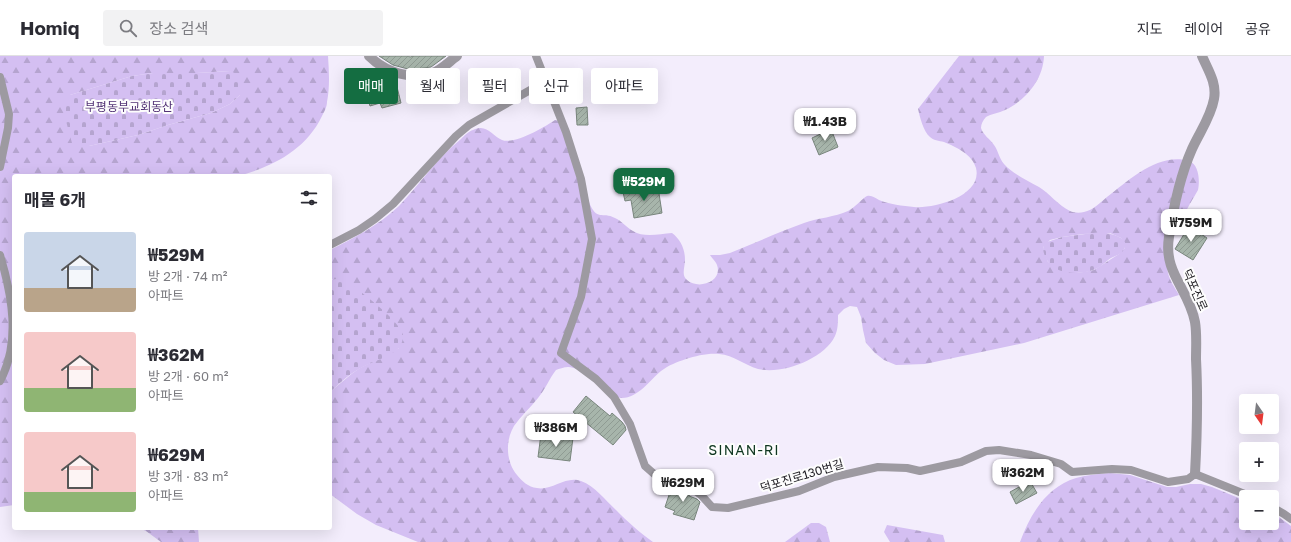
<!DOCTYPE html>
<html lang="ko">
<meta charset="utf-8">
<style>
body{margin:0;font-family:"Golos Text","Noto Sans KR",sans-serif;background:#f2f2f3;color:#2b2b33;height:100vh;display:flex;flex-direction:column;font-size:15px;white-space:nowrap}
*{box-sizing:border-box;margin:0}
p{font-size:13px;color:#7c7c81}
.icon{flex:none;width:22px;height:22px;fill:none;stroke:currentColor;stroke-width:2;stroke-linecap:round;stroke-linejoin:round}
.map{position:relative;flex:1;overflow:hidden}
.sheet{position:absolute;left:12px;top:118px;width:320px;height:356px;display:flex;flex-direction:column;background:#fff;border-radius:4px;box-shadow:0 4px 16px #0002}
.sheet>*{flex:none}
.guide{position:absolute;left:344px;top:12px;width:380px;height:36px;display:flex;gap:8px}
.needle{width:26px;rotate:166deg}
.tools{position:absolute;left:1239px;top:338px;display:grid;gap:8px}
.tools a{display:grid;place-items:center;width:40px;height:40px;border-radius:4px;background:#fff;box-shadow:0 4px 16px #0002;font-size:20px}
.price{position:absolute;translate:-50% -34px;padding:0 9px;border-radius:8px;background:#fff;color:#222;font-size:13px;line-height:26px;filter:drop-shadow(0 1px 2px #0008)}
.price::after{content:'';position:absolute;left:50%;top:24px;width:12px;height:9px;margin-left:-6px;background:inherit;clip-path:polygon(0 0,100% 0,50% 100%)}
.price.active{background:#146d41;color:#fff}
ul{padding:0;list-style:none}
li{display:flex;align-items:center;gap:12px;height:100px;padding:0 12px}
li span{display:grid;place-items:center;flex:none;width:112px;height:80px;border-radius:4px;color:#555}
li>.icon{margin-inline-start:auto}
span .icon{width:48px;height:48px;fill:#fffc;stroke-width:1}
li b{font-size:17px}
h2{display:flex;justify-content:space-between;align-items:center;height:48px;padding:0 12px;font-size:17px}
.chip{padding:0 14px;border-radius:4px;background:#fff;box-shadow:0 4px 16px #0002;font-size:14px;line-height:36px}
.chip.active{background:#146d41;color:#fff}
header{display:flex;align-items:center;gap:24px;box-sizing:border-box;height:56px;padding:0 20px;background:#fff;border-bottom:1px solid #e1e1e2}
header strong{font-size:19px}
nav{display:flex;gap:22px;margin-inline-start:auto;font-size:14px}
.search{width:280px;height:36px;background:#f2f2f3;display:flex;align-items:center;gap:10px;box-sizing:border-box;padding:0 14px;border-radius:4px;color:#7c7c81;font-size:15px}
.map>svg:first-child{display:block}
.forest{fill:url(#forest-firs);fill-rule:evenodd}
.cemetery{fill:url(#cemetery-stones)}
.building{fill:url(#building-hatch);stroke:#78857c}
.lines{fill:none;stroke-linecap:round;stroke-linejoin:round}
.service{stroke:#9d9aa1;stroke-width:8}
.minor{stroke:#9d9aa1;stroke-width:10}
.labels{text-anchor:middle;stroke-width:4;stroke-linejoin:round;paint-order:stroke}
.park-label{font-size:12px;fill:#533376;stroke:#fdfdfd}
.street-label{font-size:12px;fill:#1b191f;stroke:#fdfdfd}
.quarter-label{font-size:14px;letter-spacing:1px;fill:#0f3721;stroke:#fdfdfd}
</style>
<header>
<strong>Homiq</strong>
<div class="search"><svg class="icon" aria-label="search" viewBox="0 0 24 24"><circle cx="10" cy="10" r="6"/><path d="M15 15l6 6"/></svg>장소 검색</div>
<nav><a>지도</a><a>레이어</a><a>공유</a></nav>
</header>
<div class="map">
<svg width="1291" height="486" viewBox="0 0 1291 486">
<defs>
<pattern id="forest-firs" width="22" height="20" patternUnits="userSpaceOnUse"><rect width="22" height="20" fill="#d4bff2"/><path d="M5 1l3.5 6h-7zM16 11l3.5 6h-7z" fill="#b5a4cf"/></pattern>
<pattern id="cemetery-stones" width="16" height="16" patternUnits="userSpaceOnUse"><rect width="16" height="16" fill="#d4bff2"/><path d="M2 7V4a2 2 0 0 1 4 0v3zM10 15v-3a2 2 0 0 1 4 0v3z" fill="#b5a4cf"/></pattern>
<pattern id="building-hatch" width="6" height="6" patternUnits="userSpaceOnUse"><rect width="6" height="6" fill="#a7b5ab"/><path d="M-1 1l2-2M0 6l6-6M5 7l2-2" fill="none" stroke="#8f9b93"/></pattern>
</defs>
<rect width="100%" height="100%" fill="#f3edfc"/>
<!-- forest -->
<g class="forest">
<path d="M 0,0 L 328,0 C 329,15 330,31 327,46 C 327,51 324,56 322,60 C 306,94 272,111 238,120 L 14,120 L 14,449 L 0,451 ZM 230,15 L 240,39 L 230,48 L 211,57 L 168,69 L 138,79 L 89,90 L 70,39 L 132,20 L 153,17 L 197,17 Z"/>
<path d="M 959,0 L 1044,0 C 1043,24 1026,44 1005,54 C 999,57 991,58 986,61 C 983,64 981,68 981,72 C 983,79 990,83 994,89 C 998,94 999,102 1004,108 C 1013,118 1027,124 1039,131 C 1050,138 1058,149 1070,155 C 1074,157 1080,157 1084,156 C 1093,154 1100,147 1107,141 C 1129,124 1159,96 1189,105 C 1199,108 1200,125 1198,134 C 1186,155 1163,192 1168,217 C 1170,225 1175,232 1179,239 L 1024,287 L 925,308 L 896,309 L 884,304 L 875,297 L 866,287 L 863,274 L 861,261 L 857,251 L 850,250 L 844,253 L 838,259 C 838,267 838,273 835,280 C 824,303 782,319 758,313 C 744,309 734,299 719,298 C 708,297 696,300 686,303 C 677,306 669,309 661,315 C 650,324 638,342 622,342 C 615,342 611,338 606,334 C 595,326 583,312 568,311 C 564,311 559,313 556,314 C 549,323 545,334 538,342 C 530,352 521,360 514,370 C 505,385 506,406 517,419 C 522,425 528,431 537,432 C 552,435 566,419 581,425 C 595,430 605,444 616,454 C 628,466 639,476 653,486 L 418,486 L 376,469 L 357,458 L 330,438 L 330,336 C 340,328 349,319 360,312 C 373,305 387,300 399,292 L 332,223 L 330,224 L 330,194 C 354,182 379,169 399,150 C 420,128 437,102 461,83 C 464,80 469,75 473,74 C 487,67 492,80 502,84 C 514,89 545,71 555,64 L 563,66 L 589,146 C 597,166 602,155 615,162 C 622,165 626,171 633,175 C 644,182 659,178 672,177 C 680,183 685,192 685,204 C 685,211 681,219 687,224 C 698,234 723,226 717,209 C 716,206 712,202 710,199 L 720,199 L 730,197 C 755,187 779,176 804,167 C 818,162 835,161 848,155 C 854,152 863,142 867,140 C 872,139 875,142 879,144 C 889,148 903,150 914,151 C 934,153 983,140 976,112 C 972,98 956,91 944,86 C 939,85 933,84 930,81 C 923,75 920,61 918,53 ZM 1110,177 L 1121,182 L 1125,188 L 1125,192 L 1119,198 L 1094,214 L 1078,217 L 1048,206 L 1043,191 L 1050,184 L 1062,181 L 1083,178 Z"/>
<path d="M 1110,417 L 1130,419 L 1167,431 L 1176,431 L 1190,428 L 1201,428 L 1212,431 L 1246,445 L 1246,467 L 1272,467 L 1272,456 L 1291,470 L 1291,486 L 1020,486 C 1030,459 1046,431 1076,422 C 1087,419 1098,418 1110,417 Z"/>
<path d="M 811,467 L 819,467 L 826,471 L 830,486 L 785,486 Z"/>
<path d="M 887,469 L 943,479 L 945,486 L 890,486 L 884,476 Z"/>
<path d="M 139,472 L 198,472 L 199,486 L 161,486 L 146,475 Z"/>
</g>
<!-- cemetery -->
<g class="cemetery">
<path d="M 230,15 L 239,19 L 242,24 L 243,32 L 240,39 L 230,48 L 211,57 L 168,69 L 138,79 L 89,90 L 79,90 L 72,87 L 63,54 L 63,43 L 70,39 L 132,20 L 153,17 L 197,17 Z"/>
<path d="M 1101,176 C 1109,177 1135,182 1122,196 C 1119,199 1115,200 1111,202 C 1105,206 1100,212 1093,214 C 1080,219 1055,219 1047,204 C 1044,199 1042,193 1044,187 L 1062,181 Z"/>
<path d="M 342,222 C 356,232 399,263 403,279 C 403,283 402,287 400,291 C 391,301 370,306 359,313 C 348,319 339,328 330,336 L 330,224 Z"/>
</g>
<!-- building -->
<g class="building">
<path d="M 379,0 L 408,0 L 410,1 L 414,0 L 446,0 L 431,11 L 416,13 L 408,13 L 393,9 Z"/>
<path d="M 381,27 L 384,35 L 397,31 L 401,47 L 382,52 L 380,47 L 370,50 L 364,32 Z"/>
<path d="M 587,51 L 588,69 L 577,69 L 576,52 Z"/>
<path d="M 831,73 L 838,91 L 819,99 L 812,82 Z"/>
<path d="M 658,131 L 662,157 L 634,162 L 631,144 L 625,145 L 623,136 Z"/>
<path d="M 1189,170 L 1207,182 L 1193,204 L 1175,193 Z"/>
<path d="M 586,340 L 610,360 L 612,357 L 622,366 L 625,370 L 626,374 L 613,389 L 573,356 Z"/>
<path d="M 541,378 L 573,382 L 570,405 L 538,401 Z"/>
<path d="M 1030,425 L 1037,437 L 1016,448 L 1010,436 Z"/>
<path d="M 672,430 L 686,435 L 690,437 L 689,440 L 697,443 L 700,446 L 694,464 L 673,458 L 675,455 L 665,451 Z"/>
</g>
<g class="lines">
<!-- service -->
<g class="service">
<path d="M 536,0 L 566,76 L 581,123 L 592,183 L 581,241 L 561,297 L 596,323 L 614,341 L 630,368 L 645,410 L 661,424 L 683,425 L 701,439 L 712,451 L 728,452 L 799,435 L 834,421 L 878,411 L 907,412 L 920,415 L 961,406 L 986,395 L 999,394 L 1031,399 L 1061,408 L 1072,416 L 1112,413 L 1131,414 L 1168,426 L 1188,423 L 1195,418 L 1252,441"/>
<path d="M 0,21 L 9,58 L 8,72 L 0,111"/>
<path d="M 330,189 L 359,174 L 375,163 L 393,148 L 443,94 L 456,80 L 469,69 L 546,25"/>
<path d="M 0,199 C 12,239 21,286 0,325"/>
<path d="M 1272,451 L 1284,458 L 1291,463"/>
</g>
<!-- minor -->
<g class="minor">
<path d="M 369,0 C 386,17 411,24 433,17 C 441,14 450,5 457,0"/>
<path d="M 1195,418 C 1197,380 1198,341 1196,303 C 1196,291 1197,278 1195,266 C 1189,233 1163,217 1169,181 C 1173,154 1181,118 1192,93 C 1199,77 1211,61 1214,43 C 1217,27 1208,14 1202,0"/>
</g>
</g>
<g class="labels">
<!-- park labels -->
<g class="park-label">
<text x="129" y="55">부평동부교회동산</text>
</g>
<!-- street labels -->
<g class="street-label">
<text transform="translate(1195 234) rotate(66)" y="4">덕포진로</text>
<text transform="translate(802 420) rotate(-17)" y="4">덕포진로130번길</text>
</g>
<!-- quarter labels -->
<g class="quarter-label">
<text x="744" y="399">SINAN-RI</text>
</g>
</g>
</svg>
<div class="tools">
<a><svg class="needle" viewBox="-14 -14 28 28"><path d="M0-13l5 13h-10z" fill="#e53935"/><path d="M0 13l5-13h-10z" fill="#7c7c81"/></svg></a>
<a>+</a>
<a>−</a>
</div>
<b class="price" style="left:825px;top:86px">₩1.43B</b>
<b class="price active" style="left:644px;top:146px">₩529M</b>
<b class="price" style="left:1191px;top:187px">₩759M</b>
<b class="price" style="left:556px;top:392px">₩386M</b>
<b class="price" style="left:1023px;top:437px">₩362M</b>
<b class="price" style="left:683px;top:447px">₩629M</b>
<div class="guide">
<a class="chip active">매매</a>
<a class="chip">월세</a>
<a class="chip">필터</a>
<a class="chip">신규</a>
<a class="chip">아파트</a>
</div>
<section class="sheet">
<h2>매물 6개<svg class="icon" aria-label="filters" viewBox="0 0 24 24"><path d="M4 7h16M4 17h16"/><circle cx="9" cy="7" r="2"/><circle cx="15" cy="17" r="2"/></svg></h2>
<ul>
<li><span style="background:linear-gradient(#c9d6e8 70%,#b9a48a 0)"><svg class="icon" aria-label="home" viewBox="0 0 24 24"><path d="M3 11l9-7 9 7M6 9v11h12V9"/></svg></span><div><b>₩529M</b><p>방 2개 · 74 m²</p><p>아파트</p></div></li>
<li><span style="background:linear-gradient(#f6c9c9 70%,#8fb573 0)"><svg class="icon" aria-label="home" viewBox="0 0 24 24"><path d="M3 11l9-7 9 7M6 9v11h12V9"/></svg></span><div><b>₩362M</b><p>방 2개 · 60 m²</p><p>아파트</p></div></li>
<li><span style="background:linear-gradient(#f6c9c9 75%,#8fb573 0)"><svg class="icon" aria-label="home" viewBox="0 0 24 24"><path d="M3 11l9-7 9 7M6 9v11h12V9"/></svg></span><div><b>₩629M</b><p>방 3개 · 83 m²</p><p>아파트</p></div></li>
</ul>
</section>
</div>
